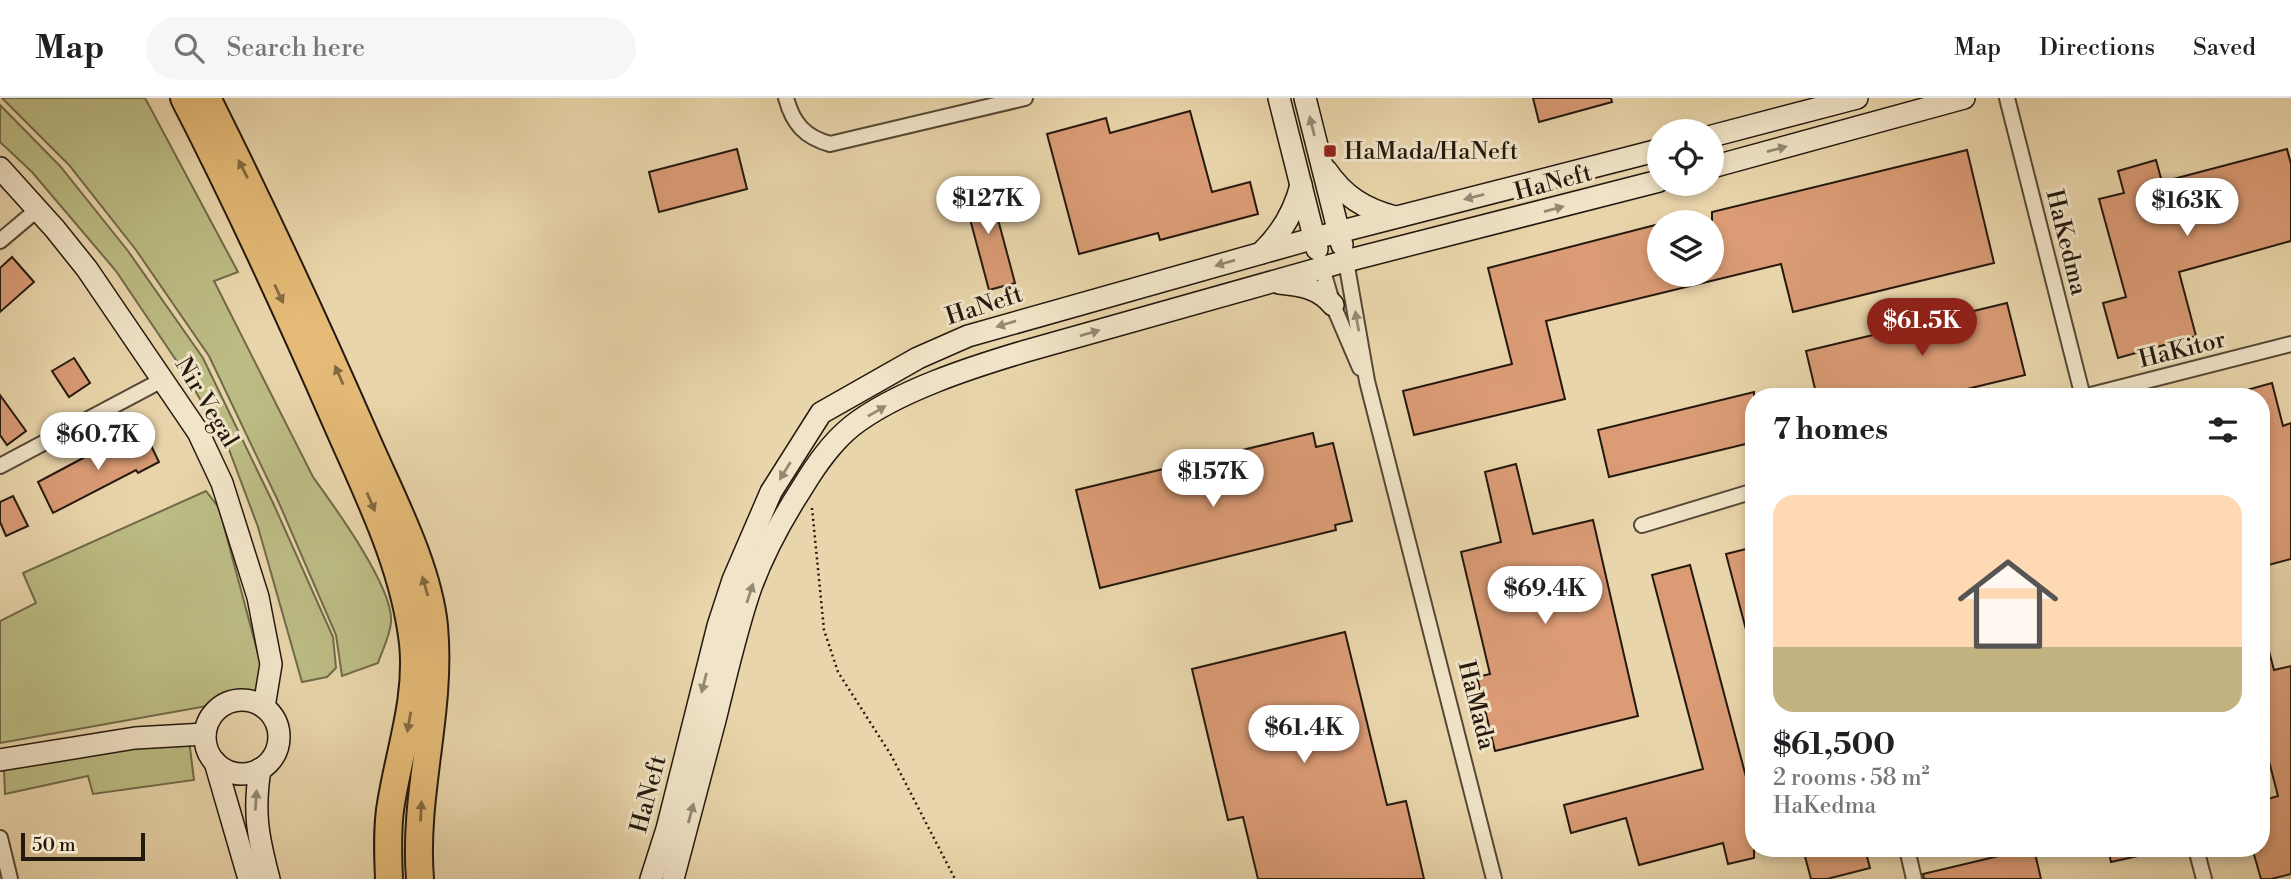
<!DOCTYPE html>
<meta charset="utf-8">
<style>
body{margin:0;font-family:"Libre Bodoni",serif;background:#f6f6f6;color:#202124;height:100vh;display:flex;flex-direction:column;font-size:26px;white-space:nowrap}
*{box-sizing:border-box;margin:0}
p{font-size:23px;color:#757577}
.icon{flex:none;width:38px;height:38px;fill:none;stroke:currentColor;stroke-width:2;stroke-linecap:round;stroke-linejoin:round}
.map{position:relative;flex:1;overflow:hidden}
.drawer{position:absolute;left:1745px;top:290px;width:525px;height:469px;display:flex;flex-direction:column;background:#fff;border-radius:28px;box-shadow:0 4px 10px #0003}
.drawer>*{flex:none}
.fabs{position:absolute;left:1647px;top:21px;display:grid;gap:14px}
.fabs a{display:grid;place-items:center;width:77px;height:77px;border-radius:50%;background:#fff;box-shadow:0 4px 10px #0003;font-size:35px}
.scale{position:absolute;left:21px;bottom:18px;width:124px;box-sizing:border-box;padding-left:7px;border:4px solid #24190e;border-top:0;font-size:19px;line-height:24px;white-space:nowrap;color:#24190e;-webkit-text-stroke:5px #f1e4c8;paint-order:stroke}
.price{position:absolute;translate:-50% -60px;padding:0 16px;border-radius:24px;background:#fff;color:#222;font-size:23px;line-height:46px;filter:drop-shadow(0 2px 4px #0008)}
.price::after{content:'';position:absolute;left:50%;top:42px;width:21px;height:16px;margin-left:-10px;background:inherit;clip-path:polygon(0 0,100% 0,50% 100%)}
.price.current{background:#8f2418;color:#fff}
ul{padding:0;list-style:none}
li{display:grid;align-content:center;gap:14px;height:371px;padding:0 28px}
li+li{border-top:2px solid #e0e0e0}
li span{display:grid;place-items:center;height:217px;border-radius:21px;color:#555}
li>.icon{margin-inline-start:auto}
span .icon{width:126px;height:126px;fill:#fffc;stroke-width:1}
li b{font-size:30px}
h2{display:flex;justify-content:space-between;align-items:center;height:84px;padding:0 28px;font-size:30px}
header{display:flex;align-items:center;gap:42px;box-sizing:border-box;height:98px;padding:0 35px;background:#fff;border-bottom:2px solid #e0e0e0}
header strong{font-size:33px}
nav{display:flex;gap:38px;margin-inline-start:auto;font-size:24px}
.search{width:490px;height:63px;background:#f6f6f6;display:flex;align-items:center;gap:18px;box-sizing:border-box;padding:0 24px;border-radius:38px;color:#757577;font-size:26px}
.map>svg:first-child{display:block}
.green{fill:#bcbc84;stroke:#706a49;stroke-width:2}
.building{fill:#da9b75;stroke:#24190e;stroke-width:2}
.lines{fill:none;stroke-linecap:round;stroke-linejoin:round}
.street-casing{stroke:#554835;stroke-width:18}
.secondary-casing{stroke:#24190e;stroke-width:24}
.highway-casing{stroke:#24190e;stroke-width:30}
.path{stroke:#24190e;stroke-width:2.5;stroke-dasharray:2 3.5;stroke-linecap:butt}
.street{stroke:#f1e4c8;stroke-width:14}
.secondary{stroke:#f1e4c8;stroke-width:21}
.highway{stroke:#e4ba76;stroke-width:26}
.oneway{fill:#958974}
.oneway2{fill:#846a42}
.poi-dot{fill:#8f2418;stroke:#f1e4c8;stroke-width:2.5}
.labels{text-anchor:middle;stroke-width:6;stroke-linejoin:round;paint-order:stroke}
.poi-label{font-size:24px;fill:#24190e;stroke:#f1e4c8;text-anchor:start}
.street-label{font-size:24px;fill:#24190e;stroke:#f1e4c8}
</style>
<header>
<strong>Map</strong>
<div class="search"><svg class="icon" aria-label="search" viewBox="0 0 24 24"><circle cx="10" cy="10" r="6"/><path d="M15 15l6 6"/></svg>Search here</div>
<nav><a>Map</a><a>Directions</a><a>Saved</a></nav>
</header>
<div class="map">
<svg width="2291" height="781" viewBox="0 0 2291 781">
<rect width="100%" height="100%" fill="#e9d5ab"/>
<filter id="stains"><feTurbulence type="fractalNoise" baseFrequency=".00286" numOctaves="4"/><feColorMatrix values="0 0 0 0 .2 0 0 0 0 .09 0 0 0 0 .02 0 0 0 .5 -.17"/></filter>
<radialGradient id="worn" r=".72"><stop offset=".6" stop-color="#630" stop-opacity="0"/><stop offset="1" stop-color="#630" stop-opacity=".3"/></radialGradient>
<!-- green -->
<g class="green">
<path d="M 2,0 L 145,0 L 238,174 L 214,183 L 313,379 C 334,408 394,490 391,524 C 390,538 382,553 378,565 L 342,578 L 336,537 L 279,405 L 209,258 L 136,152 L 69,67 Z"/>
<path d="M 0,7 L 60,68 L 128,153 L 203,260 L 274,407 L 333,539 L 336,570 L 327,579 L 302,584 L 258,429 L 228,349 L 186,277 L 116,173 L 32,74 L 0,44 Z"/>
<path d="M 206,393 L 219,410 L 269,597 L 0,645 L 0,523 L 36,505 L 23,475 Z"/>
<path d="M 189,642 L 194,682 L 93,696 L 88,678 L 5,696 L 4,671 Z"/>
</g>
<!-- building -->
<g class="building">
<path d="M 1533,0 L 1611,0 L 1612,4 L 1539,24 Z"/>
<path d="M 1190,13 L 1212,94 L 1250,84 L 1258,116 L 1160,142 L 1158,135 L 1079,156 L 1047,36 L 1106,20 L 1110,35 Z"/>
<path d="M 737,51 L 747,91 L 659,114 L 649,74 Z"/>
<path d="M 2287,51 L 2291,66 L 2291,143 L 2179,174 L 2196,238 L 2118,260 L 2103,205 L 2126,199 L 2099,101 L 2124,95 L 2118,73 L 2156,62 L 2162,84 Z"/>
<path d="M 1967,52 L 1994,165 L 1793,214 L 1781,166 L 1546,223 L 1565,301 L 1414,337 L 1403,293 L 1512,266 L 1488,170 L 1659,126 L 1659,177 L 1712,177 L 1712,114 Z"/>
<path d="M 988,84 L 1015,185 L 989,192 L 962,91 Z"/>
<path d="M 12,159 L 34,184 L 0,214 L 0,170 Z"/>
<path d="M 2007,205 L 2025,277 L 1934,299 L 1817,299 L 1806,253 Z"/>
<path d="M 74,260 L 90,285 L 69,299 L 52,273 Z"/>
<path d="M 2272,285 L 2283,328 L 2291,325 L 2291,461 L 2261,469 L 2261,299 L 2236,299 L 2236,295 Z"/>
<path d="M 1754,294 L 1754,344 L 1609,379 L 1598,332 Z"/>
<path d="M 0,297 L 26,333 L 7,347 L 0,337 Z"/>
<path d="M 142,329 L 159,364 L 138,375 L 136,372 L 53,415 L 38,384 L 100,351 L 104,360 L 131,346 L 126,337 Z"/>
<path d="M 1313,335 L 1316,349 L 1333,345 L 1352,423 L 1335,427 L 1336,432 L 1100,490 L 1076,392 Z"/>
<path d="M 1516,366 L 1533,436 L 1593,422 L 1638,618 L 1495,653 L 1477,579 L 1490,576 L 1461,454 L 1501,444 L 1485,374 Z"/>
<path d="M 13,398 L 28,428 L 6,438 L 0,424 L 0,404 Z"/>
<path d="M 1754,449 L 1754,543 L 1749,543 L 1726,456 Z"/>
<path d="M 1690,467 L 1754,709 L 1754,760 L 1728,766 L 1723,745 L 1639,767 L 1626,720 L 1571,735 L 1564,707 L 1703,671 L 1652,477 Z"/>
<path d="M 1345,534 L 1387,707 L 1406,703 L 1424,781 L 1258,781 L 1243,719 L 1228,722 L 1192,571 Z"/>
<path d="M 2265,538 L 2274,572 L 2291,568 L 2291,776 L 2271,781 L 2261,781 L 2253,753 L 2261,751 L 2261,703 L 2278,698 L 2261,632 L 2261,539 Z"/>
<path d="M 1803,751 L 1865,751 L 1870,770 L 1827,781 L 1811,781 Z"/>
<path d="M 2028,751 L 2034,751 L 2041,781 L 1924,781 L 1923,776 Z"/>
<path d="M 2108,751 L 2146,751 L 2147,756 L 2111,764 Z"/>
</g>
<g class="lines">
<defs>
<g id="street">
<path d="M 786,0 C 793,26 805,39 830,46 L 1025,0"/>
<path d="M 2007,0 L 2083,299"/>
<path d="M 0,143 L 38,111"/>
<path d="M 1346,163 L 1367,283 L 1494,781"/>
<path d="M 1322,170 L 1333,207 L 1360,270"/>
<path d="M 2083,299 L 2291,246"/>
<path d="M 0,368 L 164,281"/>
<path d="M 1642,427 L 1754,393"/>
<path d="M 0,740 L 10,781"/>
<path d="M 1907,751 L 1914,781"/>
<path d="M 2196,751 L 2204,781"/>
</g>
<g id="secondary">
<path d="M 1279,0 L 1317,151"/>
<path d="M 1305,0 L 1342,147"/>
<path d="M 1712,38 L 1857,0"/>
<path d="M 1712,69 L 1964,0"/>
<path d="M 0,70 L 55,131 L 87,171 L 198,334 L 222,385 L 258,499 L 271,566 L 264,609"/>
<path d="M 1326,72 C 1344,98 1364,111 1395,119"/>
<path d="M 1261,155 C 1281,136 1294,115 1301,87"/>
<path d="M 1279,185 C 1301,187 1319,190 1333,207"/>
<circle cx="242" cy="639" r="37"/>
<path d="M 0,662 L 135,640 L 205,636"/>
<path d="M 215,664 L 249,781"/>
<path d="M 260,671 C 253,715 258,739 269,781"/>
<path d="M 651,781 L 667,731 L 718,528 L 733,482 L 771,394 L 821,315 L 918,260 L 968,238 L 1315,140 L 1659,52"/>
<path d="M 673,781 C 687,728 701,675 715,622 C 726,578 736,532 751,489 C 764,454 782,421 802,390 C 816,367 831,345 852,328 C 897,293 972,269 1026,253 L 1346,163 L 1659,83"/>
</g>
<g id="highway">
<path d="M 184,0 C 239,107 289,216 337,326 C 368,397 404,467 413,545 C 419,603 398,656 390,712 C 387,735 388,758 389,781"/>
<path d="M 207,0 C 264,114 317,228 368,345 C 392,400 428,468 434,528 C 442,614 413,696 420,781"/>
</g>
</defs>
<!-- street casing -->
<use href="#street" class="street-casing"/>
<!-- secondary casing -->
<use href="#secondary" class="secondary-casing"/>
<!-- highway casing -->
<use href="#highway" class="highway-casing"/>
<!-- path -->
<path class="path" d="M 812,410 L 824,532 L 838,574 L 891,657 L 955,781"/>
<!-- street -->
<use href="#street" class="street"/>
<!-- secondary -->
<use href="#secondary" class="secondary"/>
<!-- highway -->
<use href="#highway" class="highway"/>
</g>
<!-- one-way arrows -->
<defs><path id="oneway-solid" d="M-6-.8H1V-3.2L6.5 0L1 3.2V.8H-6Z" transform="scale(1.75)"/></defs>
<g class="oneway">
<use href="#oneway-solid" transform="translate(1312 28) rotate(-104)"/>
<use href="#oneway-solid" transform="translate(1777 51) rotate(-15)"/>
<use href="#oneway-solid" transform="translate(1474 99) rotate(166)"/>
<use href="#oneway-solid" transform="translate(1554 111) rotate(-15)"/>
<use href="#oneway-solid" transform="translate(1225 165) rotate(164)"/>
<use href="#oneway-solid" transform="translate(1357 223) rotate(-100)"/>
<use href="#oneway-solid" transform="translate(1006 226) rotate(163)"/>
<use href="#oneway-solid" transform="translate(1090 235) rotate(-16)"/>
<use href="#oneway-solid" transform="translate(877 313) rotate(-30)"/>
<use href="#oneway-solid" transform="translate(785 373) rotate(122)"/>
<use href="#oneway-solid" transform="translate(750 495) rotate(-72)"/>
<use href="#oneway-solid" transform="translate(704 585) rotate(104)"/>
<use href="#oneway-solid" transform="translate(256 702) rotate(-86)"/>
<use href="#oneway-solid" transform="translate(691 715) rotate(-75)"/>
</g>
<g class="oneway2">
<use href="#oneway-solid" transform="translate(243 71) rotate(-117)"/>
<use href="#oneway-solid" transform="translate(279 196) rotate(65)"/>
<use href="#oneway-solid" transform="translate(339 277) rotate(-114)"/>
<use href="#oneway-solid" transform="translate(371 404) rotate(67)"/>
<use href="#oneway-solid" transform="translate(425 488) rotate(-106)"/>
<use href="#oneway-solid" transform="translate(409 624) rotate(100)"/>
<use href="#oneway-solid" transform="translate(421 713) rotate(-87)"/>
</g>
<!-- markers -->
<rect class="poi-dot" x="1323" y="46" width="14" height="14" rx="3.5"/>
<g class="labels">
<!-- poi labels -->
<g class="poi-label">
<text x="1344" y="61">HaMada/HaNeft</text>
</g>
<!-- street labels -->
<g class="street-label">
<text transform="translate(1553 84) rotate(-15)" y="8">HaNeft</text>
<text transform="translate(2067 144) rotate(76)" y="8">HaKedma</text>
<text transform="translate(984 207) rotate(-18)" y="8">HaNeft</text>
<text transform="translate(2182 251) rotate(-14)" y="8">HaKitor</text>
<text transform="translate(207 304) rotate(59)" y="8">Nir Vegal</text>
<text transform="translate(1477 607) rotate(76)" y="8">HaMada</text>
<text transform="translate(648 696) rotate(-75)" y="8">HaNeft</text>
</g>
</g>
<rect width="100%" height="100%" filter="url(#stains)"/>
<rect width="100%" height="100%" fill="url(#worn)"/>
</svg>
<div class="fabs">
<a><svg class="icon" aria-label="locate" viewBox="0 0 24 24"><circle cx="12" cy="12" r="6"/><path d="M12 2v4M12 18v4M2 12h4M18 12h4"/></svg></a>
<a><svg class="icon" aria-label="layers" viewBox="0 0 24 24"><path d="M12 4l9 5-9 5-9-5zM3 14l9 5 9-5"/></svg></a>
</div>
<div class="scale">50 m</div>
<b class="price" style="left:988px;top:138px">$127K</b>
<b class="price" style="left:2187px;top:140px">$163K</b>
<b class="price current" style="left:1922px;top:260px">$61.5K</b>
<b class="price" style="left:98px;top:374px">$60.7K</b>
<b class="price" style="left:1213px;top:411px">$157K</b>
<b class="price" style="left:1545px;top:528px">$69.4K</b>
<b class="price" style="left:1304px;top:667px">$61.4K</b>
<section class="drawer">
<h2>7 homes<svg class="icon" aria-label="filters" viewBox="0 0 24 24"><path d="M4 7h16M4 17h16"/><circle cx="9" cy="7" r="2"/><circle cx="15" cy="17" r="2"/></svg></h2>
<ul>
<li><span style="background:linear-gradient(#ffd9b3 70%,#c2b280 0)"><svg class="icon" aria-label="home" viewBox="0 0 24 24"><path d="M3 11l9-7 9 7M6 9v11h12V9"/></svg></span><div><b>$61,500</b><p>2 rooms · 58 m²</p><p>HaKedma</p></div></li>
</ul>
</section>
</div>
